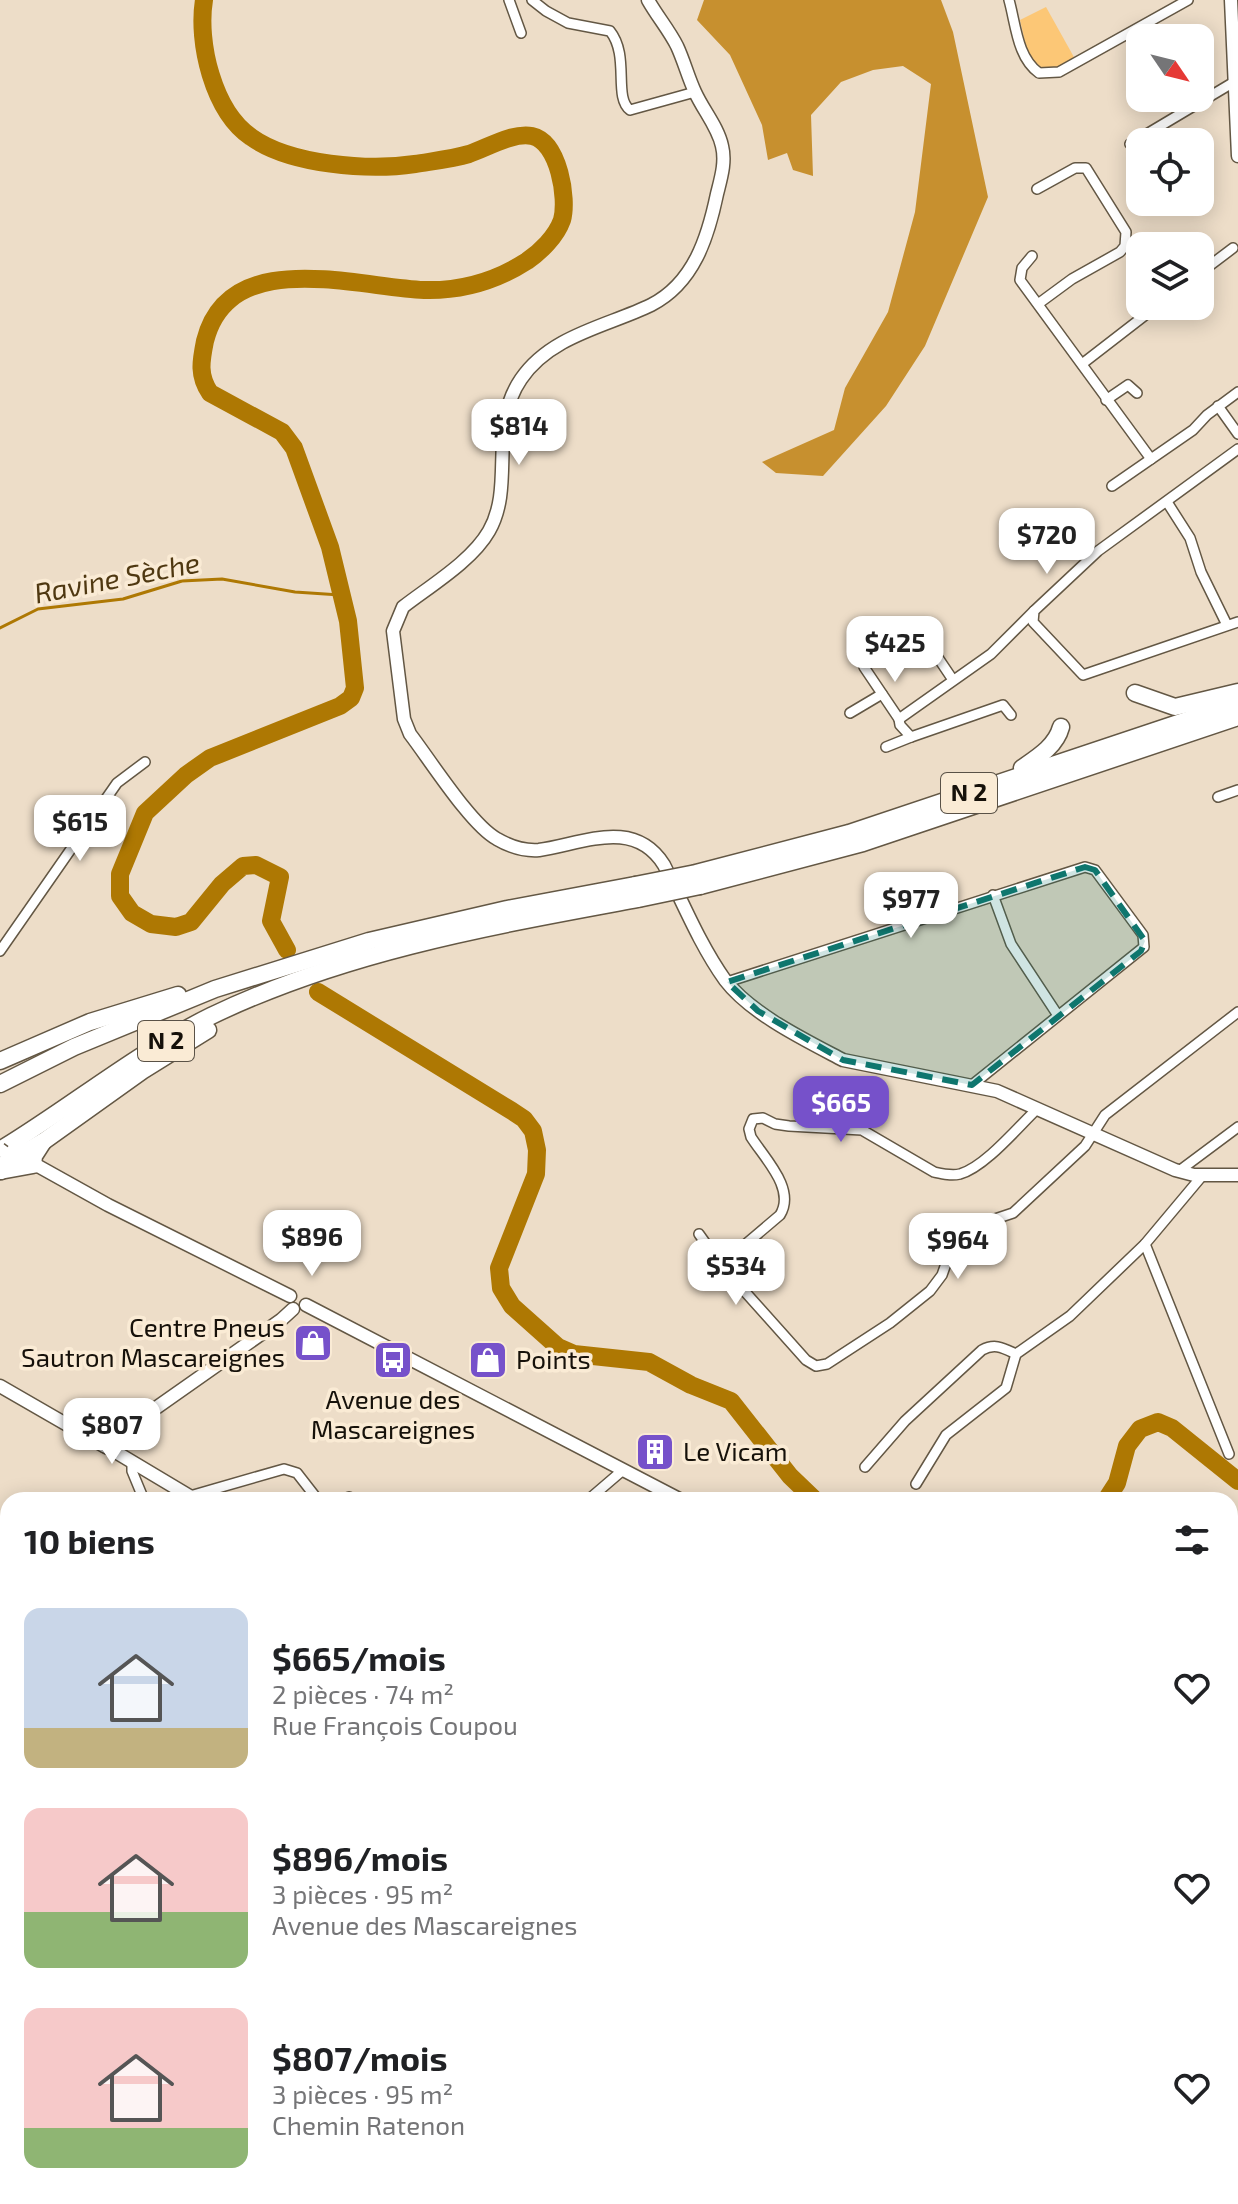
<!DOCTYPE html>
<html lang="fr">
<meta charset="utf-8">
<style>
body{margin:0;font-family:"Exo 2",sans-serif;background:#f2f2f2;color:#202124;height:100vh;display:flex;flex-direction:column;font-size:30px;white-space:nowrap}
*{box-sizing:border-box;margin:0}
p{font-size:26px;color:#757577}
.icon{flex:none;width:44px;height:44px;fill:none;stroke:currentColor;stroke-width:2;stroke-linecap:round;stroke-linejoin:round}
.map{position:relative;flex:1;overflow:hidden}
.details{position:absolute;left:0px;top:1492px;width:1238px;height:712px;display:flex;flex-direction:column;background:#fff;border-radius:24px 24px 0 0;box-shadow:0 4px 20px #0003}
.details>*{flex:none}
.needle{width:52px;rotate:125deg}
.tools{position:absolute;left:1126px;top:24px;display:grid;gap:16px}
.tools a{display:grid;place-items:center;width:88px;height:88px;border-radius:16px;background:#fff;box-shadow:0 4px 20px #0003;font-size:40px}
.price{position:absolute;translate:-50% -68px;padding:0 18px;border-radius:16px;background:#fff;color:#222;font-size:26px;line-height:52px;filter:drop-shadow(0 2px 4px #0008)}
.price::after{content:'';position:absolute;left:50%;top:48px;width:24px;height:18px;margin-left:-12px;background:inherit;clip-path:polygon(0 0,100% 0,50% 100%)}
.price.current{background:#7651ca;color:#fff}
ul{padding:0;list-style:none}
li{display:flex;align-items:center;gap:24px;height:200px;padding:0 24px}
li span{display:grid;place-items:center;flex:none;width:224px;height:160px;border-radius:16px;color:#555}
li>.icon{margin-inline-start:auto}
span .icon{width:96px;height:96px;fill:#fffc;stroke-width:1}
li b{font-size:34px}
h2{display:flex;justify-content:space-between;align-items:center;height:96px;padding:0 24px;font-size:34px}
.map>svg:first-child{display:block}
.green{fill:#fcc776}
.forest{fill:#c7902f}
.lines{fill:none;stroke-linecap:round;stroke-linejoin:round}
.stream{stroke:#ae7803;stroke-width:3}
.river{stroke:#ae7803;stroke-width:18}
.street-casing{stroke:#635744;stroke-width:12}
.secondary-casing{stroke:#635744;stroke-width:15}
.highway-casing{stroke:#635744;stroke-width:19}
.street{stroke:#fff;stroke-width:9}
.secondary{stroke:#fff;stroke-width:12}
.highway{stroke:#fff;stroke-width:16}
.secondary-bridge-casing{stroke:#635744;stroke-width:15;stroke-linecap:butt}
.highway-bridge-casing{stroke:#635744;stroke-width:19;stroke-linecap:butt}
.secondary-bridge{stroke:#fff;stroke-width:12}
.highway-bridge{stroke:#fff;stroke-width:16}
.marked{fill:#0f766e;fill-opacity:0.2;stroke:#0f766e;stroke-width:6;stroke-dasharray:16 10;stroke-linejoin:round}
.labels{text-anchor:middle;stroke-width:7;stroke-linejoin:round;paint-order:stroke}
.shield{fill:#faebd5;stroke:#5a5247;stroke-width:2}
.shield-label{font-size:24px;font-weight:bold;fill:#16110a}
.poi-label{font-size:26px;fill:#16110a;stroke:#faebd5;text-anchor:start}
.water-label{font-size:28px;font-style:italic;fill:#4f3811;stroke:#faebd5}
</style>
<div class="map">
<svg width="1238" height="2204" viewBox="0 0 1238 2204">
<rect width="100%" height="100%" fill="#edddc8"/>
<!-- green -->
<path class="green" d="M 1046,7 L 1075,59 L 1052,70 L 1041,69 L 1028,56 L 1020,20 Z"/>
<!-- forest -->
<path class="forest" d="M 704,0 L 941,0 L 953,32 L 988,197 L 925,346 L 886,406 L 823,476 L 776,473 L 762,462 L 834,430 L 845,388 L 888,312 L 915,212 L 931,84 L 903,66 L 873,70 L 841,82 L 811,115 L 813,176 L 793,170 L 787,153 L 768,160 L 762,125 L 730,55 L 697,20 Z"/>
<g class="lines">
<!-- stream -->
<path class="stream" d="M 0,628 L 38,609 L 123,599 L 182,581 L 222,579 L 295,592 L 340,595"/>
<!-- river -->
<g class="river">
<path d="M 204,0 C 197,42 213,111 251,137 C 290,165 369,171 415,164 C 433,161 452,159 469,154 C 487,148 513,132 532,136 C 559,142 568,199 562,220 C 556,237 540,252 527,261 C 496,281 460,291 424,290 C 355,287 229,246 205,341 C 201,361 198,375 210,393 L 282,432 L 294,448 L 330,547 L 348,621 L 355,688 L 351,698 L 340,706 L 210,758 L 186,775 L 145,813 L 120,874 L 120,896 L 132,913 L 151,924 L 176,927 L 191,922 L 222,884 L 243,866 L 256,865 L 280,877 L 271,921 L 287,950"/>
<path d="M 318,992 L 512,1111 L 524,1119 L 533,1131 L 537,1150 L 536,1174 L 499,1268 L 501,1288 L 512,1306 L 558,1347 L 574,1354 L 649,1362 L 691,1385 L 731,1401 L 790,1476 L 815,1500"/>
<path d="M 1106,1500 L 1117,1483 L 1127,1446 L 1140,1429 L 1158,1422 L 1172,1428 L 1238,1481"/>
</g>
<defs>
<g id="street">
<path d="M 509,0 L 521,33"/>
<path d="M 532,0 L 546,11 L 568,23 L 610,31 C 630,56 613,97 630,110 L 695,92"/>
<path d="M 1009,0 C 1016,25 1017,57 1039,73 L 1059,72 L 1188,0"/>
<path d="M 1130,144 L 1234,82"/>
<path d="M 1037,189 L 1075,168 L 1086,168 L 1126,232 L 1125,246 L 1120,252 L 1072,279 L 1038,304"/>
<path d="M 1032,256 L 1022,268 L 1020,280 L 1151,459"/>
<path d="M 1200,273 L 1233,248"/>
<path d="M 1082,364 L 1157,306"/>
<path d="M 1106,400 L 1128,385 L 1137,393"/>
<path d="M 1218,406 L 1238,434"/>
<path d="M 1238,449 L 1098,551 L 1034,611 L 1033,622 L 1083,675 L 1238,622"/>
<path d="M 1112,486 L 1193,430 L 1207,415 L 1238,392"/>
<path d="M 1167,502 L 1190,538 L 1201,572 L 1227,625"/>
<path d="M 920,631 L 953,680"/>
<path d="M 864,667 L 899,719"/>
<path d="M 850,713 L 882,694"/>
<path d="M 1011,715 L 1003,705 L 911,737 L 900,725 L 899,719 L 991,654 L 1034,611"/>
<path d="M 886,747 L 911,737"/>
<path d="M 1218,797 L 1238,790"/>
<path d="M 993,895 L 1011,944 L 1057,1014"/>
<path d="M 0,951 L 117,783 L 145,762"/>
<path d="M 727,982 L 1085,867 L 1095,870 L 1143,935 L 1144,947 L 972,1085"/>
<path d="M 1179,1171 L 1238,1127"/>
<path d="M 699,1234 L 721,1265 L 806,1360 L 816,1366 L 827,1364 L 890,1323 L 930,1291 L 942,1275 L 948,1258 L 992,1220 L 1013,1213 L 1085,1146 L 1105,1115 L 1238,1012"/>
<path d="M 1145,1244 L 1229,1454"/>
<path d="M 721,1265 L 780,1215 C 796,1189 765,1159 751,1137 L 749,1129 L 753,1119 L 763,1118 L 775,1124 L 789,1126 L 862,1130 L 934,1172 C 943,1174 951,1176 960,1174 C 985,1167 1018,1127 1037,1109"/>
<path d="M 132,1461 L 132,1471 L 144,1500"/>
<path d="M 865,1467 L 905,1421 L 982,1350 C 995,1343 1003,1348 1016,1354"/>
<path d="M 916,1484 L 946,1435 L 1006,1388 L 1016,1354 L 1070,1316 L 1145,1244 L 1202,1176"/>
<path d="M 190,1496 L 284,1469 L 297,1473 L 318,1500"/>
<path d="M 341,1500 L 349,1497 L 356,1500"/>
<path d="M 588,1500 L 623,1470"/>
<path d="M 1230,1586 L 1238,1584"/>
<path d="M 1230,1817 L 1238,1806"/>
<path d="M 1230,1973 L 1238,1980"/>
<path d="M 1230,2087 L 1238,2093"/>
<path d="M 0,2098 L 7,2091 L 4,2070 L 8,2064"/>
<path d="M 0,2179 L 8,2177"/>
<path d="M 1230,2188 L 1238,2191"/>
<path d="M 410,2196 L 413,2204"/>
<path d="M 483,2196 L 485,2204"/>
<path d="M 581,2196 L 585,2204"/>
<path d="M 634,2196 L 637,2204"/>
<path d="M 752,2196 L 755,2204"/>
<path d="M 905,2196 L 911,2204"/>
<path d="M 1007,2196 L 1012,2204"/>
<path d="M 811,2204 L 817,2196"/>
</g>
<g id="secondary">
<path d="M 648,0 C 657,16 669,30 677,46 C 684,61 688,77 695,92 C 703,110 718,127 722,146 C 726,162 721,178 717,194 C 708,237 694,283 651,305 C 608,326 551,335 521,379 C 488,427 515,486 489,531 C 472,561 430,586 403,607 L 393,631 L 404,719 L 410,734 C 430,760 471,825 497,839 C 509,846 525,851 539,850 C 582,844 634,817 664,865 C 683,903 700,945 725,980 C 751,1014 805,1040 843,1060 L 997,1091 L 1175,1170 L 1194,1175 L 1238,1175"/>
<path d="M 1231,0 L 1238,156"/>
<path d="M 29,1161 L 108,1205 L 290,1296"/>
<path d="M 306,1305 L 681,1500"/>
<path d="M 0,1386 L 104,1446"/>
<circle cx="110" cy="1440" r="8"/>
<path d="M 119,1441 L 126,1429 L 281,1320 L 293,1309"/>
<path d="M 109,1448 L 196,1500"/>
<path d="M 1230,1784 L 1238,1788"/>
<path d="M 1230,2108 L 1238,2100"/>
<path d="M 1140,2204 L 1147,2196"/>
</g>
<g id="highway">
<path d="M 1135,693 L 1175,707 L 1238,692"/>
<path d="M 1022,768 C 1038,757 1056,746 1061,727"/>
<path d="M 696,873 L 849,833 L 1238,703"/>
<path d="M 700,886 L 863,843 L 1238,717"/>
<path d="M 0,1061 L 90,1022 L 178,995"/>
<path d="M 0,1084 L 74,1047 L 215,989 L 369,941 L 507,909 L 635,885"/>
<path d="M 0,1150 C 71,1107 136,1053 211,1016 C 346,951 492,926 638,899"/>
<path d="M 0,1171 L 33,1165 L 34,1156 L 43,1142"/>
<path d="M 1,1171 L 9,1154 L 27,1151 L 44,1141 L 142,1071 L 208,1030"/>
</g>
</defs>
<!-- street casing -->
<use href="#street" class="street-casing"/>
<!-- secondary casing -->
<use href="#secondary" class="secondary-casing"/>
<!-- highway casing -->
<use href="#highway" class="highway-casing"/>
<!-- street -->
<use href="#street" class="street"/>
<!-- secondary -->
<use href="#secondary" class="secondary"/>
<!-- highway -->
<use href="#highway" class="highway"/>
<defs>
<path id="secondary-bridge" d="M 0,1149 L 4,1152"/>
<g id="highway-bridge">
<path d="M 635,885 L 696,873"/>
<path d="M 638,899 L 700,886"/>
</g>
</defs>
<!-- secondary-bridge casing -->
<use href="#secondary-bridge" class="secondary-bridge-casing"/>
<!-- highway-bridge casing -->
<use href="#highway-bridge" class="highway-bridge-casing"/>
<!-- secondary-bridge -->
<use href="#secondary-bridge" class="secondary-bridge"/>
<!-- highway-bridge -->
<use href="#highway-bridge" class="highway-bridge"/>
</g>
<!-- marked area -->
<path class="marked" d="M 1085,867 L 1095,870 L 1145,941 L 1141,951 L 972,1085 L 843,1060 L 758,1011 L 727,982 Z"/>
<!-- icons -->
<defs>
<symbol id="shop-square" viewBox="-11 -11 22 22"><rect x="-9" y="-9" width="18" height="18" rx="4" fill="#7651ca" stroke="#faebd5"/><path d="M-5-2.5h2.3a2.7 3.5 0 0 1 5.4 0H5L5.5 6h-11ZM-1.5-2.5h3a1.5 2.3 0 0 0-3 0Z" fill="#fff"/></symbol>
<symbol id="bus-square" viewBox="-11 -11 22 22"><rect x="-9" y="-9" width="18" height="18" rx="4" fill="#7651ca" stroke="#faebd5"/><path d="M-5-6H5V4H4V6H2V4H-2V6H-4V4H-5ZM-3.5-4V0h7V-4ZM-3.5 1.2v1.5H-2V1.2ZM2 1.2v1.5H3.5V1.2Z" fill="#fff"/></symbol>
<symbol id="building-square" viewBox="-11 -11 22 22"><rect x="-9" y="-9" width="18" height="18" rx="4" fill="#7651ca" stroke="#faebd5"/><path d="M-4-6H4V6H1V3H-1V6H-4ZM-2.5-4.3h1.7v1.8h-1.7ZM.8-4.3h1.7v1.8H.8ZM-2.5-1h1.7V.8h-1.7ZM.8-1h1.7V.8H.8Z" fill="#fff"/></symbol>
</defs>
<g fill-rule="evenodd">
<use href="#shop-square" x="291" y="1321" width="44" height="44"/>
<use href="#bus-square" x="371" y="1338" width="44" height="44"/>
<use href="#shop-square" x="466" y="1338" width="44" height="44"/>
<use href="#building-square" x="633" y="1430" width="44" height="44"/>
</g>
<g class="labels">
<!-- shield labels -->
<g class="shield">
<rect x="941" y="773" width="56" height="40" rx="6"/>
<rect x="138" y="1021" width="56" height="40" rx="6"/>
</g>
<g class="shield-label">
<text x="969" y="801">N 2</text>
<text x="166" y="1049">N 2</text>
</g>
<!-- poi labels -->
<g class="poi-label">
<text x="285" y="1337" text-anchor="end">Centre Pneus<tspan x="285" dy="30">Sautron Mascareignes</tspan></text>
<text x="516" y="1369">Points</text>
<text x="393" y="1409" text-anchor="middle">Avenue des<tspan x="393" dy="30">Mascareignes</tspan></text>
<text x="683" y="1461">Le Vicam</text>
</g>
<!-- water labels -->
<g class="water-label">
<text transform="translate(117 578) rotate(-11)" y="10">Ravine Sèche</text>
</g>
</g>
</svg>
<div class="tools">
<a><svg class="needle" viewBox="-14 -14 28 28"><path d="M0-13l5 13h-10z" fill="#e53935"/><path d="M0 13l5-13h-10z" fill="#757577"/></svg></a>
<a><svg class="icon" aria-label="locate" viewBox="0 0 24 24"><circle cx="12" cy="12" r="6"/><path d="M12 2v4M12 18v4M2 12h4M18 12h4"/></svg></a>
<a><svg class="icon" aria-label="layers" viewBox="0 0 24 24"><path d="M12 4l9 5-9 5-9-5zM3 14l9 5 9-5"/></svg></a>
</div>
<b class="price" style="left:519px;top:467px">$814</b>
<b class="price" style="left:1047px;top:576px">$720</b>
<b class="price" style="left:895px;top:684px">$425</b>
<b class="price" style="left:80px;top:863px">$615</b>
<b class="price" style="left:911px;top:940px">$977</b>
<b class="price current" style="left:841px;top:1144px">$665</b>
<b class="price" style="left:312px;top:1278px">$896</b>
<b class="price" style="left:958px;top:1281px">$964</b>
<b class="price" style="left:736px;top:1307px">$534</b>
<b class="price" style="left:112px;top:1466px">$807</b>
<section class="details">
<h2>10 biens<svg class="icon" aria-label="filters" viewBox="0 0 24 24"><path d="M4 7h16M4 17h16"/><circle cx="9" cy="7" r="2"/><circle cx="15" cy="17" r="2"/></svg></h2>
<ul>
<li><span style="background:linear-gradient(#c9d6e8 75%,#c2b280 0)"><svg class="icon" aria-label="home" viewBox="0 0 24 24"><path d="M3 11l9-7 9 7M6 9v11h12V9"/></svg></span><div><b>$665/mois</b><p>2 pièces · 74 m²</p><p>Rue François Coupou</p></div><svg class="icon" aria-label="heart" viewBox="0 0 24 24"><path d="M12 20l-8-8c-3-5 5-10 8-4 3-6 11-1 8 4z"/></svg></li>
<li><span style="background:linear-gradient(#f6c9c9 65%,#8fb573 0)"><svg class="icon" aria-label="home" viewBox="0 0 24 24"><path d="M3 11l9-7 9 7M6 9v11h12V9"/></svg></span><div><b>$896/mois</b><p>3 pièces · 95 m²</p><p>Avenue des Mascareignes</p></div><svg class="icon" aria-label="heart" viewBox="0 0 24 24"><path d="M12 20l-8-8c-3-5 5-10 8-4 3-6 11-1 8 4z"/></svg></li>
<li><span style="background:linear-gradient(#f6c9c9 75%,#8fb573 0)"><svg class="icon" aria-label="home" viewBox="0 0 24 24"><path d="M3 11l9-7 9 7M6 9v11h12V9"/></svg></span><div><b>$807/mois</b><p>3 pièces · 95 m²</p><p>Chemin Ratenon</p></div><svg class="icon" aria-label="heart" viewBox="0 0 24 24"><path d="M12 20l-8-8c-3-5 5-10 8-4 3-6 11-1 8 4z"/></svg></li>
</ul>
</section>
</div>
